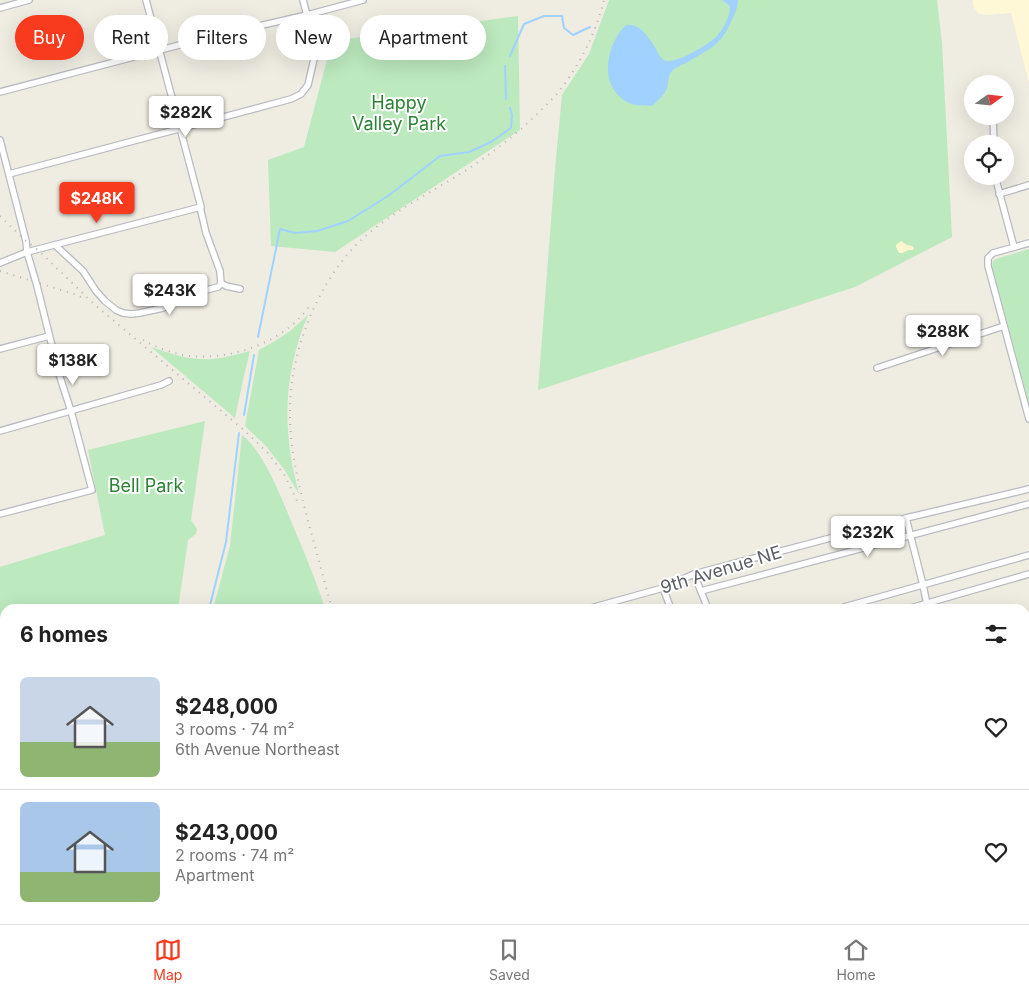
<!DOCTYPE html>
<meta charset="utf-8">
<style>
body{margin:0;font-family:Inter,sans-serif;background:#f6f6f6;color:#222;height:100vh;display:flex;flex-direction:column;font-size:19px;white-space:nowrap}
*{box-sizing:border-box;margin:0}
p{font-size:16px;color:#767676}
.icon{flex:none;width:28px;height:28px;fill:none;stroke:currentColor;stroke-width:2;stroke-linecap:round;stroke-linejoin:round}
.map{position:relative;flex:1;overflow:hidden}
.side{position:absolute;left:0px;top:604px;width:1030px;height:321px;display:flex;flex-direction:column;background:#fff;border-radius:15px 15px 0 0;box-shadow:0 5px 20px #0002}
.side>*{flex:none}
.hud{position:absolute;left:15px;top:15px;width:500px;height:45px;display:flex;gap:10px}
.needle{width:32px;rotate:75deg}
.buttons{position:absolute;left:964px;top:75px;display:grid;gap:10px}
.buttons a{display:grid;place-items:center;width:50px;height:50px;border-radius:50%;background:#fff;box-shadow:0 5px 20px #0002;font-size:25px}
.price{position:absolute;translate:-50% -42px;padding:0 11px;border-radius:5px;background:#fff;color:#222;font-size:16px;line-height:32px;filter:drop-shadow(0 1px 2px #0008)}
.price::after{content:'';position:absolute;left:50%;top:30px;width:15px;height:11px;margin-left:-8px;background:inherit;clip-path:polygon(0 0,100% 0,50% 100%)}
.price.active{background:#f83a1f;color:#fff}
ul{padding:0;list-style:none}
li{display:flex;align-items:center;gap:15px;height:125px;padding:0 20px}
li+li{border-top:1px solid #e0e0e0}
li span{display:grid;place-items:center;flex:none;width:140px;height:100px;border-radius:8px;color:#555}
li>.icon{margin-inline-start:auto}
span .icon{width:60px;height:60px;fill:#fffc;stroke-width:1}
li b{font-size:21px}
h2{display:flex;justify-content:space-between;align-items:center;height:60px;padding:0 20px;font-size:21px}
.tag{padding:0 18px;border-radius:22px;background:#fff;box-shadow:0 5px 20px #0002;font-size:18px;line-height:45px}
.tag.active{background:#f83a1f;color:#fff}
.menu{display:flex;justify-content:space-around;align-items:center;height:70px;border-top:1px solid #e0e0e0;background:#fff;font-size:14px;color:#767676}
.menu a{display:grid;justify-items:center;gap:2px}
.menu .active{color:#f83a1f}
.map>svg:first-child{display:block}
.commercial{fill:#fff8d6}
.green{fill:#bce9be}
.sand{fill:#fdf5ce}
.water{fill:#a1d2ff}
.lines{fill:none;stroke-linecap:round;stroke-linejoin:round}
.stream{stroke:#a1d2ff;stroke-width:2}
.minor-casing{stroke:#b7bac0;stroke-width:8}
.minor{stroke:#fff;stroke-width:5.5}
.rail{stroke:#b4b5b5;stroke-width:2;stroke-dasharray:1 6;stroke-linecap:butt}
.minor-bridge-casing{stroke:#b7bac0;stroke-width:8;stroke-linecap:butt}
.minor-bridge{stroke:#fff;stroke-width:5.5}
.labels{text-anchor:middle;stroke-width:4;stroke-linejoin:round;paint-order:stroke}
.park-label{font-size:18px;fill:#2c8234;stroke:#fff}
.street-label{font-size:18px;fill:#5a5e64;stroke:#fff}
</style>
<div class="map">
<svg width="1029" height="924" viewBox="0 0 1029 924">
<rect width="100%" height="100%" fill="#efece2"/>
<!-- commercial -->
<path class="commercial" d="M 973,0 L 1029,0 L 1029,83 L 1011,13 L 986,15 L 978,13 L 973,6 Z"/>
<!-- green -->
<g class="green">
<path d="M 609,0 L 937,0 L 942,43 L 952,237 L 855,287 L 538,390 L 555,169 L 562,95 L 589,54 Z"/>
<path d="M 518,16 L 520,130 L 335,252 L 271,246 L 268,160 L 304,147 L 332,41 Z"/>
<path d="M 1029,249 L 1029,403 L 992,267 L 993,261 L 996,259 Z"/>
<path d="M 308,315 C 291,356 284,396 289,441 C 290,459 295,477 299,494 L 284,469 L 266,446 L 245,426 L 259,350 L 275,341 L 289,332 Z"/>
<path d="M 151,347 C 171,354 191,361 212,359 C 225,358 238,354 250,351 L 243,380 L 235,418 Z"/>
<path d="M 205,421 L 191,520 L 197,529 L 196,534 L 188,540 L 178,609 L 5,609 L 5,764 L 0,765 L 0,567 L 105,535 L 88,450 Z"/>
<path d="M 242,435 C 265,452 284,505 296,533 C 306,557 317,583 325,609 L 213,609 L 230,546 Z"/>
<path d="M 0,841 L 5,859 L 5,920 L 21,920 L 22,924 L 0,924 Z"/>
</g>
<!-- sand -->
<path class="sand" d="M 901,241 L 907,245 L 912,246 L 914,248 L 913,250 L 909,250 L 902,253 L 899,253 L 896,247 L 896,245 Z"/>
<!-- water -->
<g class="water">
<path d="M 722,0 L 738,0 C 738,8 734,15 731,22 C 721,46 707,50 686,63 C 682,65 676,67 673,70 C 667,76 669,82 667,88 C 664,96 657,101 652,106 C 645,105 638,106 632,104 C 627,103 622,99 619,96 C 599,77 609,41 626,25 C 639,23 648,36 655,47 C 657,51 659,57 664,60 C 673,66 708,45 716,37 C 723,30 730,17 730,6 Z"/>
<path d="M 1029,784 L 1029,832 L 1025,834 L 1025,786 Z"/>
</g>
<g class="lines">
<!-- stream -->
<g class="stream">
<path d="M 510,56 L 524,24 L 544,16 L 562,16 L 564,28 L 573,35 L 590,27"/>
<path d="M 505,66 L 506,99"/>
<path d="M 258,337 L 280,229 L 295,233 L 317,231 L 348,221 L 388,196 L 440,156 L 469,152 L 491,142 L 511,128 L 512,115 L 510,108"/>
<path d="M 244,415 L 254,355"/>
<path d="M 209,609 L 226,542 L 239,433"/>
<path d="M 269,920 L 270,924"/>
<path d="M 915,924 L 917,920"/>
</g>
<defs>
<g id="minor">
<path d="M 0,8 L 29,0"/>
<path d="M 0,92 L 210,37 L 307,15 L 363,0"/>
<path d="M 993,116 L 994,144"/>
<path d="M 0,140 L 26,241 L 27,252 L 35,279"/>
<path d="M 9,174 L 291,99 L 301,94 L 308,85 L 316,50 L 303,0"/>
<path d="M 995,176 L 1014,247"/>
<path d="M 999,194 L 1029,185"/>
<path d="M 1029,243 L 993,253 L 988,258 L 988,266 L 1029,419"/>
<path d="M 55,245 L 83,271 L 96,291 L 105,301 L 116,310 L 123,313 L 131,314 L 140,313 L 163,308 L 191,294 L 218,287 L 221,284 L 220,271 L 206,233 L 200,207"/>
<path d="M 0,263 L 27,252 L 201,207 L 146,0"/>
<path d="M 221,283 L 226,286 L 240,289"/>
<path d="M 0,349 L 49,336"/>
<path d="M 877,368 L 1004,326"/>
<path d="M 0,431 L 161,385 L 169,381"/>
<path d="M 0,514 L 92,490 L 71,411 L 59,374 L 37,286"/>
<path d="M 906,518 L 923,585 L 928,609"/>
<path d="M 694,574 L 708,609"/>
<path d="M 663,588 L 671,609"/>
<path d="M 701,591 L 1029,504"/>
<path d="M 587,609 L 663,588 L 694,574 L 906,518 L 1029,489"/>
<path d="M 837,609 L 1029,555"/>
<path d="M 907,609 L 1029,574"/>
<path d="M 1025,627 L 1029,626"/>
<path d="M 1025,646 L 1029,645"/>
<path d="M 1025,702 L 1029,701"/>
<path d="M 0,766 L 5,764"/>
<path d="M 0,823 L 5,842"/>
<path d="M 109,920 L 110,924"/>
<path d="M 194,920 L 195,924"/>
<path d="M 26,923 L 36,920"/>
</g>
</defs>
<!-- minor casing -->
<use href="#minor" class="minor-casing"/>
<!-- minor -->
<use href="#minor" class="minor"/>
<!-- rail -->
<g class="rail">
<path d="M 0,216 L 26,241 L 38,250 L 95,305 L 245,431 L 268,453 L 285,476 L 299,505"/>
<path d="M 0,271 L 77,295 L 84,299"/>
<path d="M 143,340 C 155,347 169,352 182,355 C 218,361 259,350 287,329 C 297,322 304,313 311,304"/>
<path d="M 332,609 C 324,580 316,550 308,521 C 299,485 289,448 290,410 C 290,352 317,284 358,243 C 390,212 431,193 468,169 C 495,151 521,131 544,107 C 549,102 555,97 559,91 C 580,65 596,32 604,0"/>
<path d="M 415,920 L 416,924"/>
</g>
<defs>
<path id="minor-bridge" d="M 35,279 L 37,286"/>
</defs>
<!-- minor-bridge casing -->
<use href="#minor-bridge" class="minor-bridge-casing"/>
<!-- minor-bridge -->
<use href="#minor-bridge" class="minor-bridge"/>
</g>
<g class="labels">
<!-- park labels -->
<g class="park-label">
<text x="399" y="109">Happy<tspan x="399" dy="21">Valley Park</tspan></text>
<text x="146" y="492">Bell Park</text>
</g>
<!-- street labels -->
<g class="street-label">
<text transform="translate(721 570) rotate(-17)" y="6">9th Avenue NE</text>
</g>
</g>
</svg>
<div class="buttons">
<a><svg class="needle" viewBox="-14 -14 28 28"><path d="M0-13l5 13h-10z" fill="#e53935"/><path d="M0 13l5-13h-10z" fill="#767676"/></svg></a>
<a><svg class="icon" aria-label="locate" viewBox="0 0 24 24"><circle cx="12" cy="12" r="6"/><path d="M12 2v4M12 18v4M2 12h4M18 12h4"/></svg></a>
</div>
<b class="price" style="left:186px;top:138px">$282K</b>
<b class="price active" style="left:97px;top:224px">$248K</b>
<b class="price" style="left:170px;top:316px">$243K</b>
<b class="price" style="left:943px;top:357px">$288K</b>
<b class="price" style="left:73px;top:386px">$138K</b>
<b class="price" style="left:868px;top:558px">$232K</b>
<div class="hud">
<a class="tag active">Buy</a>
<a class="tag">Rent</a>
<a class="tag">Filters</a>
<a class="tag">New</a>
<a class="tag">Apartment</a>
</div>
<section class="side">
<h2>6 homes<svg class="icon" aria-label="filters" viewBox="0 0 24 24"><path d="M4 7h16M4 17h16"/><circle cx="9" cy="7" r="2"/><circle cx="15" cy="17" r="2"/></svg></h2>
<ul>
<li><span style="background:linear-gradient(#c9d6e8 65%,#8fb573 0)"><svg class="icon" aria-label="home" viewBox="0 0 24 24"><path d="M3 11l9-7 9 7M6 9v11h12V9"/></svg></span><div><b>$248,000</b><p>3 rooms · 74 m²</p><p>6th Avenue Northeast</p></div><svg class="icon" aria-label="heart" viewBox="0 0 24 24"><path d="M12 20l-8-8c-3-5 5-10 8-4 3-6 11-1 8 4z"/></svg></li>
<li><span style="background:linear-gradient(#a9c7e8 70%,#8fb573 0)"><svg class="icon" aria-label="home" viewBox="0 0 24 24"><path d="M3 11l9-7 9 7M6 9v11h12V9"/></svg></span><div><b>$243,000</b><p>2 rooms · 74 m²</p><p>Apartment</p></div><svg class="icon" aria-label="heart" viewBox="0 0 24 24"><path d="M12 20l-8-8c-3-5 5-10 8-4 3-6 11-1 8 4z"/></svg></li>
</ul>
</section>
</div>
<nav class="menu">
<a class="active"><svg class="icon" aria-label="map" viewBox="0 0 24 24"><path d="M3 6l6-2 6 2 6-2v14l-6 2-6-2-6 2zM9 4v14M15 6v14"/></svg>Map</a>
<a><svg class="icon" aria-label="saved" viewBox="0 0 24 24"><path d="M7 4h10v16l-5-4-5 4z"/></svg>Saved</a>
<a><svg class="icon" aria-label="home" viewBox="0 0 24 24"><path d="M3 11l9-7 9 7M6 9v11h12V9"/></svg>Home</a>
</nav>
